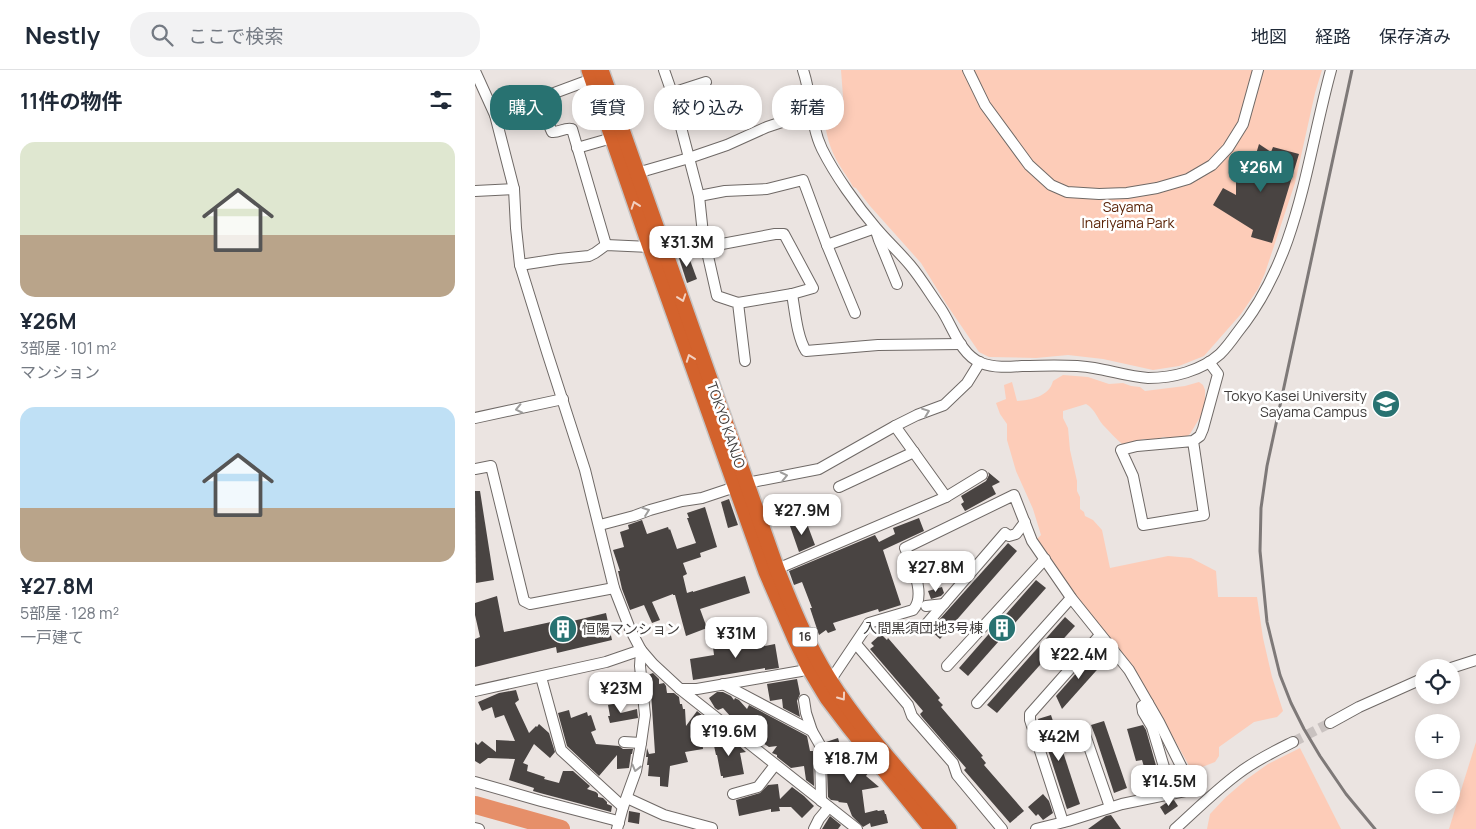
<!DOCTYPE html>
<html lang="ja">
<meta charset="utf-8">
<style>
body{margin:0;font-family:Manrope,"Noto Sans JP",sans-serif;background:#f2f2f3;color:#1f2937;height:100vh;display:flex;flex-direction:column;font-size:19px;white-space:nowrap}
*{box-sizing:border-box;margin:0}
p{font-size:16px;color:#747a83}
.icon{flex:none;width:28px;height:28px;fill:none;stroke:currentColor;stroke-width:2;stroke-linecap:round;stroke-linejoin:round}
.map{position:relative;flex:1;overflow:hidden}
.drawer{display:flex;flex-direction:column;background:#fff;width:475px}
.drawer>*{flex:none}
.hud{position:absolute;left:15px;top:15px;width:475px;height:45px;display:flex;gap:10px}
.tools{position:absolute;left:940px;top:589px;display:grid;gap:10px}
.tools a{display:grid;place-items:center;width:45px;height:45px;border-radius:50%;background:#fff;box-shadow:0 2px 12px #0003;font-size:25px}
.price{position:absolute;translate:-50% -42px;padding:0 11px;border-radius:10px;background:#fff;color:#222;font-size:16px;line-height:32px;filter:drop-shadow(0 1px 2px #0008)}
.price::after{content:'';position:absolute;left:50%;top:30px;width:15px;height:11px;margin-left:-8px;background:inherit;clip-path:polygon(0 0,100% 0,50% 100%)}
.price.on{background:#287271;color:#fff}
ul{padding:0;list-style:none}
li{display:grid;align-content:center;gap:10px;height:265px;padding:0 20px}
li span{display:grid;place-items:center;height:155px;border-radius:15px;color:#555}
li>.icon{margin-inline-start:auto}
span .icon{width:90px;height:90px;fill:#fffc;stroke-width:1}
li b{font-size:21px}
h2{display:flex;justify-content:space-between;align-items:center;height:60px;padding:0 20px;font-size:21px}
.pill{padding:0 18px;border-radius:20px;background:#fff;box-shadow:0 2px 12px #0003;font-size:18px;line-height:45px}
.pill.on{background:#287271;color:#fff}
header{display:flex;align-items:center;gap:30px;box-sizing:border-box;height:70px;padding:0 25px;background:#fff;border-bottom:1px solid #e0e1e3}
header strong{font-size:24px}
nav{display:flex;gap:28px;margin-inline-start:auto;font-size:18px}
.search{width:350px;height:45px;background:#f2f2f3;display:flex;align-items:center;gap:12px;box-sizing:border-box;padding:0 18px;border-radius:20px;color:#747a83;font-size:19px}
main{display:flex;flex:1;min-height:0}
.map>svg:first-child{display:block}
.green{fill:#fdccb8}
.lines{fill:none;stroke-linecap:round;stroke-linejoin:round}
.river{stroke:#e68f69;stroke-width:18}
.building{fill:#494442}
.minor-tunnel{stroke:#c9c2c0;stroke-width:10;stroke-dasharray:10 5;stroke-linecap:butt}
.minor-casing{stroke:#6f6966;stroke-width:12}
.highway-casing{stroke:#c5c4c4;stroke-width:18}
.minor{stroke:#fff;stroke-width:10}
.highway{stroke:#d3622c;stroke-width:15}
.rail{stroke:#7e7978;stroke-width:3}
.oneway{stroke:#f2d0c0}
.oneway2{stroke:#9f9e9d}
.labels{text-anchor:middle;stroke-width:5;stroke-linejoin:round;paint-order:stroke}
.shield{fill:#fff;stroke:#797676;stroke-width:1}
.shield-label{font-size:12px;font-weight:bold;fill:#3f3c3b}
.park-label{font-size:14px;fill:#5a2307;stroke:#fff}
.poi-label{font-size:14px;fill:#3f3c3b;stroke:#fff;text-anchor:end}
.street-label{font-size:14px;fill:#3f3c3b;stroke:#fff}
</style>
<header>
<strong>Nestly</strong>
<div class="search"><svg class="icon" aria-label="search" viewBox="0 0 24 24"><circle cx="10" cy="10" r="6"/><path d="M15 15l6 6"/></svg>ここで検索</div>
<nav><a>地図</a><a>経路</a><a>保存済み</a></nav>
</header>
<main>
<section class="drawer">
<h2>11件の物件<svg class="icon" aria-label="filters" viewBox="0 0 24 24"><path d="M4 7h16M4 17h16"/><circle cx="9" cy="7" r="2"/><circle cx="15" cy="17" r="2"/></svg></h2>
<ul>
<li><span style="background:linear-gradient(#dfe7d0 60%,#b9a48a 0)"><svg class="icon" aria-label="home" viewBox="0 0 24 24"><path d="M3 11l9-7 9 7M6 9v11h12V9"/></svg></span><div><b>¥26M</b><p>3部屋 · 101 m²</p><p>マンション</p></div></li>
<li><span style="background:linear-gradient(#bfe0f5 65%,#b9a48a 0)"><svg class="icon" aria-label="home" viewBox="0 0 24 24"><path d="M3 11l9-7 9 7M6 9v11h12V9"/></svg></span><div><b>¥27.8M</b><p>5部屋 · 128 m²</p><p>一戸建て</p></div></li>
</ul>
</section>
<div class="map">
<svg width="1001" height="759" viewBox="0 0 1001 759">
<rect width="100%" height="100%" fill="#ebe4e1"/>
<!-- green -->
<g class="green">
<path d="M 366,0 L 847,0 L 840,23 L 820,113 L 790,203 L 783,219 L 766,244 L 729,286 L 704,296 L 678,300 L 628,289 L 593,285 L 561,288 L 514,287 L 504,282 L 472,235 L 446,193 L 395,136 L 381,118 L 378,117 C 375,110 369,103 365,96 C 355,80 351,65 349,46 L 369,39 Z"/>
<path d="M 588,305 L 613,307 L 634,314 L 648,313 L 656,316 L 665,317 L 670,321 L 710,316 L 724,312 L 728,315 L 730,320 L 730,334 L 727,344 L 715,364 L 709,368 L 699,369 L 688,367 L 680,370 L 669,369 L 648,375 C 641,369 635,362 628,355 C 622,348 620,339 611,334 L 588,341 L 588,348 L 593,358 L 595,380 L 602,411 L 602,421 L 605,427 L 605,439 L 609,442 L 610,446 L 618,450 L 627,460 L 635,498 L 693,486 L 716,488 L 741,501 L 743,527 L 782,527 L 788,568 L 797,607 L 808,641 L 802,647 L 779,652 L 744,677 L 744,686 L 740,692 L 717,701 L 658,596 L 602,527 L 562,469 L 566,465 L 558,439 L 541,401 L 532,370 L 532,354 L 525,344 L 521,333 L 531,329 L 529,315 L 537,312 L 542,331 C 555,330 574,327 578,311 Z"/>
<path d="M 1001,672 L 1001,759 L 974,759 Z"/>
<path d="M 825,678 L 866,759 L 732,759 L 735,744 L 751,727 L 772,709 L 793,694 Z"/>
</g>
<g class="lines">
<!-- river -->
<path class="river" d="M 0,735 L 86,759"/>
</g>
<!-- building -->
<g class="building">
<path d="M 784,74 L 796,82 L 798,77 L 824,84 L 797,173 L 776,167 L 778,160 L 738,135 L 748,118 L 761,125 L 761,111 L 762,107 L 767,102 L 786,97 L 781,84 Z"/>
<path d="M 212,182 L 222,209 L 212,213 L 203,185 Z"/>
<path d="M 513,402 L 525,412 L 517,416 L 521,424 L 490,441 L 486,434 L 489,432 L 486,426 L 511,411 L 514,405 Z"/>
<path d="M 0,421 L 5,421 L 19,510 L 1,513 Z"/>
<path d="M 254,429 L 263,455 L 253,458 L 246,432 Z"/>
<path d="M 230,437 L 242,477 L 225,483 L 226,487 L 208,493 L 212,504 L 208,506 L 212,523 L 218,521 L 218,522 L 270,506 L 275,523 L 225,539 L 232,558 L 211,566 L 200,525 L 198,525 L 198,524 L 177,532 L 185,550 L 177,553 L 169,535 L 155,540 L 147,519 L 143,501 L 145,501 L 138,480 L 149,477 L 145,462 L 154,459 L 153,455 L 167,450 L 172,464 L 193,457 L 194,460 L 195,459 L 202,479 L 221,473 L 212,448 L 214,448 L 212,443 Z"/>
<path d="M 444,448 L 449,461 L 408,480 L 426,535 L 404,542 L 403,539 L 358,553 L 361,560 L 353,563 L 351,560 L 344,565 L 335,538 L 337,538 L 327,512 L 319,515 L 314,501 L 400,465 L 404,472 L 420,464 L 418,458 Z"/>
<path d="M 331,451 L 340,475 L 324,482 L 315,456 Z"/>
<path d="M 533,473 L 542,481 L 465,569 L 455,560 Z"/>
<path d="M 561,510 L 571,518 L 493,606 L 484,598 Z"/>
<path d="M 467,517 L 469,523 L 466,526 L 456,529 L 453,521 Z"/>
<path d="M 22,526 L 29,562 L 76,552 L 77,556 L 131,543 L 137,570 L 82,583 L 81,577 L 0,597 L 0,569 L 5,567 L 0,545 L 0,533 Z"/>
<path d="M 590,547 L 600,556 L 522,643 L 512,635 Z"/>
<path d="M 406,564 L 412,570 L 413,568 L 465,628 L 463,630 L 468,635 L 466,637 L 508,686 L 506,687 L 511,693 L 509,695 L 549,741 L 535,753 L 489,700 L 491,698 L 447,647 L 445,644 L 448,641 L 395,579 L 399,576 L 396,573 Z"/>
<path d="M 288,568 L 290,576 L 300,574 L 304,598 L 290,600 L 290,598 L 218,610 L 215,589 L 239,585 L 238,577 Z"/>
<path d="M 619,583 L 629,592 L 587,639 L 581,626 Z"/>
<path d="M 178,603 L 184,609 L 184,614 L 189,613 L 191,616 L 192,623 L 199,623 L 204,627 L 205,634 L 207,634 L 208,639 L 210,639 L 211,656 L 222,641 L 228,646 L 225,652 L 228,679 L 210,682 L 213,692 L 195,696 L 193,717 L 185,716 L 185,707 L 173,706 L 174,695 L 172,695 L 173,687 L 171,687 L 172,678 L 174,684 L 180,683 L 176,623 L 173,605 Z"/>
<path d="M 322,609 L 325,624 L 322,631 L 325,647 L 308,638 L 307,629 L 295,631 L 292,614 Z"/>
<path d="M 41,620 L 44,630 L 40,633 L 54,663 L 61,656 L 62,657 L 64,654 L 74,663 L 80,682 L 75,688 L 59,674 L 48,693 L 53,695 L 52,701 L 70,707 L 69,709 L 84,713 L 88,701 L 98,701 L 115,716 L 112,719 L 121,722 L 123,724 L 123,727 L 128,728 L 132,732 L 132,734 L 137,736 L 136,742 L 65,723 L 58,721 L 59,718 L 34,710 L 40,689 L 13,688 L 5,694 L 0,691 L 0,672 L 3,675 L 7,671 L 21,682 L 21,670 L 40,671 L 29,645 L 20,648 L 17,637 L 7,641 L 3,632 L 24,623 Z"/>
<path d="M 242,622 L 248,622 L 256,626 L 259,630 L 260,628 L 264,630 L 272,639 L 274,635 L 332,666 L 335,681 L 338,681 L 339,716 L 331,710 L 329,696 L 316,698 L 302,687 L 302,685 L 297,683 L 302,676 L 294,677 L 275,665 L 263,656 L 263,655 L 248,638 L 243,640 L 240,638 L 234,628 Z"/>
<path d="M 143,633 L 143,636 L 145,635 L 146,643 L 162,639 L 163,648 L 135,653 L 133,646 L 135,646 L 133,635 Z"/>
<path d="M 94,640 L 96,648 L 112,642 L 113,646 L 116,645 L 121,660 L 116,662 L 121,674 L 144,676 L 148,679 L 158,679 L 157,684 L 156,684 L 154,698 L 142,699 L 142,685 L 124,706 L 92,676 L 83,643 Z"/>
<path d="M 576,645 L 605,734 L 592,739 L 563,649 Z"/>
<path d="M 629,651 L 652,718 L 639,723 L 621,668 L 616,655 Z"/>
<path d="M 668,655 L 671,660 L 682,699 L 687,705 L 674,709 L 673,706 L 672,707 L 667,690 L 661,691 L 652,659 Z"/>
<path d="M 255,667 L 271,682 L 265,683 L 269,704 L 248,708 L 248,706 L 246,706 L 242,685 L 241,685 L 238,671 Z"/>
<path d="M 363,668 L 369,689 L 384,684 L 386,692 L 396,699 L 391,706 L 404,717 L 387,720 L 390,743 L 402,740 L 403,741 L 409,740 L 410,744 L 411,744 L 413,753 L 396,757 L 395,753 L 388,757 L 377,746 L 372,733 L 363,732 L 364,731 L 356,730 L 353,727 L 351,672 Z"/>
<path d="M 303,714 L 305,729 L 317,717 L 329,726 L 339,736 L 327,748 L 316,737 L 304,737 L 305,741 L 296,742 L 296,739 L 264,746 L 261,730 L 285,723 L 293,715 Z"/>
<path d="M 568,724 L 574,731 L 578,743 L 568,750 L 563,744 L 561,746 L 553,737 Z"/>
<path d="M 699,730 L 703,736 L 690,745 L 685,737 L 694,731 Z"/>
<path d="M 154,741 L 165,743 L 164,754 L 153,752 Z"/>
<path d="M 636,745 L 646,759 L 613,759 L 631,746 Z"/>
<path d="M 355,746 L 366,755 L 363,759 L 347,759 Z"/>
</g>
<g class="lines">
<!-- minor-tunnel -->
<path class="minor-tunnel" d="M 818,672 L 855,653"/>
<defs>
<g id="minor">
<path d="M 189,0 L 197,23 L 224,126 L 228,164 L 242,226 L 263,233 L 270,291"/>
<path d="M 328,0 C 337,26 335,54 347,79 C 360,105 382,136 401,158 C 412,171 424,182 435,195 C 446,208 456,225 466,239 C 478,257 485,284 506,293 C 519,298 534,297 547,296 C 571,296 596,294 619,298 C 637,301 655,307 673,308 C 698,308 726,301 745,284 C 751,278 757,270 762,263 C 824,187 831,91 856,0"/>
<path d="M 493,0 L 510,35 L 554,95 L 576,115 L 592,122 L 624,124 L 652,123 L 682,118 L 713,109 L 737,95 L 753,78 L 768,54 L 783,0"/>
<path d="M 0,1 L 20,45 L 39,119 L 41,158 L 45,195 L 72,282 L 110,400 L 139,518 L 155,559 L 166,580 L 178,594 L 205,619 L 382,759"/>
<path d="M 197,23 L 231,12"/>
<path d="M 62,28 L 77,62 C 84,63 90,57 97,59 L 131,175"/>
<path d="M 202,44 L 246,28"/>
<path d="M 20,45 L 117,9"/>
<path d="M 102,78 L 137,68"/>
<path d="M 162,103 L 214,88 L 252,75 L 292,57 L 337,42"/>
<path d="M 0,121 L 39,119"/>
<path d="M 224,126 L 250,121 L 292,119 L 328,110 L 352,175 L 380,243"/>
<path d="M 188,175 L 228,164"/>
<path d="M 352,175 L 400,158 L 404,170 L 422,214"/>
<path d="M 231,177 L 300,164 L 309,164 L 338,218 L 317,224 L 263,233"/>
<path d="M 45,195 L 84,189 L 114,186 L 120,183 L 131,175 L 175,177"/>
<path d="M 317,224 C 320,241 322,267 331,281 L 403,275 L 486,274"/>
<path d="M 0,348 L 88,329"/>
<path d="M 718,371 L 662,376 L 646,380 L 658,406 L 668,455 L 729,445 L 718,371 L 725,366 L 728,359 L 743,304 L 734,292"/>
<path d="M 0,399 L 16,396 L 49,531 L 55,534 L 139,518"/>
<path d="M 364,417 L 439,382"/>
<path d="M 471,427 L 507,405"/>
<path d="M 125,455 L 159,446 L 175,440 L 207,431 L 227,428 L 272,413 L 344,399 L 420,356 L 442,345 L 469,335 L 492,313 L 505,292"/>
<path d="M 302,499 L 471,427 L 420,356"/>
<path d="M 451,536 L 469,534"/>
<path d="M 448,558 L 530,463 L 534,466 L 541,464 L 550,452"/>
<path d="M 381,574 L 433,635 L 437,646 L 478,693 L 482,705 L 527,759"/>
<path d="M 472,596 L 570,489"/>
<path d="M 976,598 L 1001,590"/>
<path d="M 66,607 L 86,680 L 148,737"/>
<path d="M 355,611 L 394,553 L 438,540 C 452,525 436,494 430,478 L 539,425 L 557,471 L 597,529 L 654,600 L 684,652 L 714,712 L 710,721 L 647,734 L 593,751 L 561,759"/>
<path d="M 248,614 L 337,661"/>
<path d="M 205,619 L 222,619 L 326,601 L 334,598"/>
<path d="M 0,621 L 131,592 L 166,580"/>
<path d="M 329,630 L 331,643 L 337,661 L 345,675 L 346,731"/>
<path d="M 502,633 L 596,528"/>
<path d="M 673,633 L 667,636 L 668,642 L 677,657 L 689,697"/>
<path d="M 855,653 L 884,637 L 949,608"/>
<path d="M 609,662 L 635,737"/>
<path d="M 149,672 L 166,673"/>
<path d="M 0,712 L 66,731 L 139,750 L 144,753"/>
<path d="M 258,724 L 283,717 L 300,695"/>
<path d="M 152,728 L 189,745 L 237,758"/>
<path d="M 588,752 L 555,650 L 555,644 L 625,565"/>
<path d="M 0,758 L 4,759"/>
<path d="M 142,759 L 148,737 L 161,701 L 166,673 L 170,645 L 165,596 L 166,580"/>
<path d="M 339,759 L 344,749 L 354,737"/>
<path d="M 700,759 C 721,740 741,720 764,703 C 781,690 800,681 818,672"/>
</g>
<g id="highway">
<path d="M 114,0 L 175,177 L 291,502 L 320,569 L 334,598 L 352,628 L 374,657 L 457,759"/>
<path d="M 126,0 L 302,499 C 317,537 332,574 354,609 C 388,663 433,710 474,759"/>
</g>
</defs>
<!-- minor casing -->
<use href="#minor" class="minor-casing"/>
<!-- highway casing -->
<use href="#highway" class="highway-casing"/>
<!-- minor -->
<use href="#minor" class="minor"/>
<!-- highway -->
<use href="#highway" class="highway"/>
<!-- rail -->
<path class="rail" d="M 877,0 L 792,396 L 786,438 L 785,481 L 792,552 L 805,605 L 816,633 L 829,659 L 845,686 L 871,724 L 900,759"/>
</g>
<!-- one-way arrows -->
<defs><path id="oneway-chevron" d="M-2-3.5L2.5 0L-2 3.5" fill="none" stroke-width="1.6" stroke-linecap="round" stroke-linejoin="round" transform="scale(1.25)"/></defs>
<g class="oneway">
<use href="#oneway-chevron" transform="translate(160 135) rotate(-109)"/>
<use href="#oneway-chevron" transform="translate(207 228) rotate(71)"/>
<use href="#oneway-chevron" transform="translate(215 288) rotate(-110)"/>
<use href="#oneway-chevron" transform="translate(367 627) rotate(54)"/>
</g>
<g class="oneway2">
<use href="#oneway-chevron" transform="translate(44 339) rotate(168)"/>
<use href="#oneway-chevron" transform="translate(451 342) rotate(-21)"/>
<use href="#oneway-chevron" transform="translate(309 406) rotate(-12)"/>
<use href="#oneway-chevron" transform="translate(171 441) rotate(-20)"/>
<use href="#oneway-chevron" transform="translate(161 698) rotate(104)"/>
</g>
<!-- icons -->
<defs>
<symbol id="university-disc" viewBox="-11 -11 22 22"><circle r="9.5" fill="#287271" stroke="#fff"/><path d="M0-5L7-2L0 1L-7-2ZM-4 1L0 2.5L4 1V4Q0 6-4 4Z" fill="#fff"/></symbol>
<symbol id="building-disc" viewBox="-11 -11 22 22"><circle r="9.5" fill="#287271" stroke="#fff"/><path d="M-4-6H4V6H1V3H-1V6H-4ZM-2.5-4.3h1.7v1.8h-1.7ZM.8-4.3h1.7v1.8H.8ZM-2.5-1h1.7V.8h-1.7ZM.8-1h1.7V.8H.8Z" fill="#fff"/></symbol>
</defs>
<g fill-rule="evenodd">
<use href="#university-disc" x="895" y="318" width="32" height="32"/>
<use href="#building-disc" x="511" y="542" width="32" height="32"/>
<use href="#building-disc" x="72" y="543" width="32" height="32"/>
</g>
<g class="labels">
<!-- shield labels -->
<rect class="shield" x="317.5" y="557.5" width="25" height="19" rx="4"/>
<g class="shield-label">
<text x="330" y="571">16</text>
</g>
<!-- park labels -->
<g class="park-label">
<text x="653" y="142">Sayama<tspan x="653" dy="16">Inariyama Park</tspan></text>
</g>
<!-- poi labels -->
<g class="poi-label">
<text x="892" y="331">Tokyo Kasei University<tspan x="892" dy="16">Sayama Campus</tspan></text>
<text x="508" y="563">入間黒須団地3号棟</text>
<text x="107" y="564" text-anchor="start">恒陽マンション</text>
</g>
<!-- street labels -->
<g class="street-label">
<text transform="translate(251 355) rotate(71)" y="5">TOKYO KANJO</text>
</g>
</g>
</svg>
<div class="tools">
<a><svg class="icon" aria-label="locate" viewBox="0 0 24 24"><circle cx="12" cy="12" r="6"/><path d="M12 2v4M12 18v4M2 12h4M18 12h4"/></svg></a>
<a>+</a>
<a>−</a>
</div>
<b class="price on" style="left:786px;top:123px">¥26M</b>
<b class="price" style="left:212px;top:198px">¥31.3M</b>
<b class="price" style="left:327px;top:466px">¥27.9M</b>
<b class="price" style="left:461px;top:523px">¥27.8M</b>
<b class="price" style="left:261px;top:589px">¥31M</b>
<b class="price" style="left:604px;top:610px">¥22.4M</b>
<b class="price" style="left:146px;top:644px">¥23M</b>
<b class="price" style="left:254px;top:687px">¥19.6M</b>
<b class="price" style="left:584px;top:692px">¥42M</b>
<b class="price" style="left:376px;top:714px">¥18.7M</b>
<b class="price" style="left:694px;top:737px">¥14.5M</b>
<div class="hud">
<a class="pill on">購入</a>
<a class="pill">賃貸</a>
<a class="pill">絞り込み</a>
<a class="pill">新着</a>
</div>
</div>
</main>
